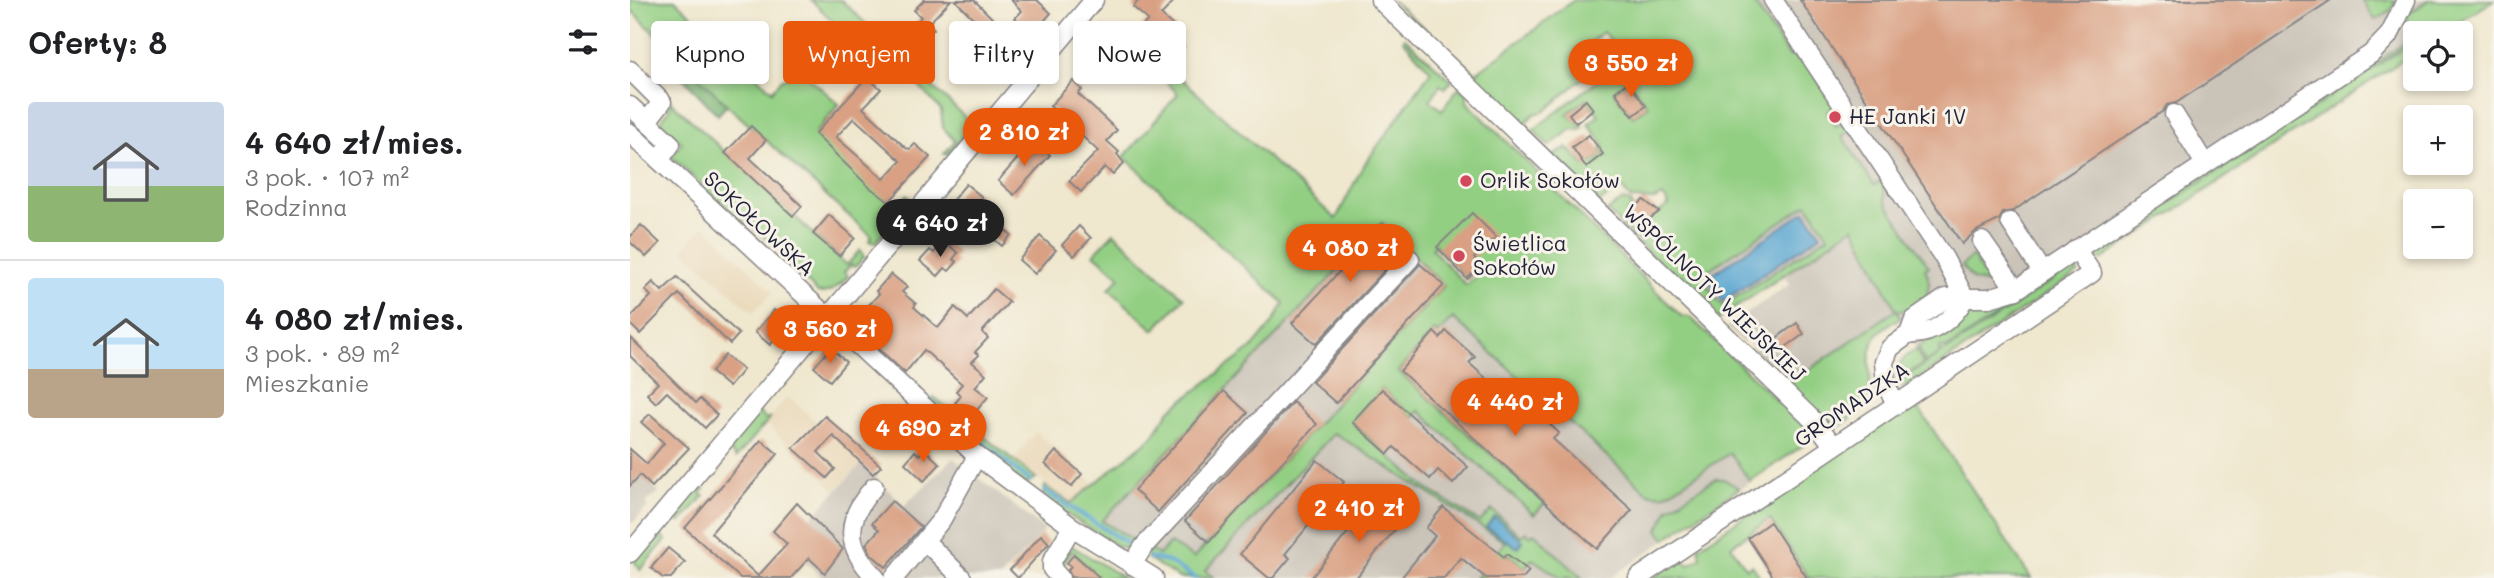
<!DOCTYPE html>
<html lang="pl">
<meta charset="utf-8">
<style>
body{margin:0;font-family:Mali,sans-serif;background:#f6f6f6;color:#202124;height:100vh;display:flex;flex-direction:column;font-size:26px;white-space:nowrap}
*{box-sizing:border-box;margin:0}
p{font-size:23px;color:#757577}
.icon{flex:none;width:38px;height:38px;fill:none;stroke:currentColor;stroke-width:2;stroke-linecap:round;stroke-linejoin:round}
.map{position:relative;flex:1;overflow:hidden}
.panel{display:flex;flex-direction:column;background:#fff;width:630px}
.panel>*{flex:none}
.top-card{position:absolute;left:21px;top:21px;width:665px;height:63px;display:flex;gap:14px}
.tools{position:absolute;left:1773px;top:21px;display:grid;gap:14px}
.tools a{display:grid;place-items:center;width:70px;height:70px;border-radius:7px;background:#fff;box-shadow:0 4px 10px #0003;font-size:35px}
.price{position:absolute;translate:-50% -60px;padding:0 16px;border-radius:24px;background:#ea580c;color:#fff;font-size:23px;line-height:46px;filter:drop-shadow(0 2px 4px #0008)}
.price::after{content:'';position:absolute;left:50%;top:42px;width:21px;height:16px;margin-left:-10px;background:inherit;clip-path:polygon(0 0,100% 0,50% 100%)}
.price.current{background:#222;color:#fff}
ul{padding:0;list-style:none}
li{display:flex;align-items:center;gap:21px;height:175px;padding:0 28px}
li+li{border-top:2px solid #e0e0e0}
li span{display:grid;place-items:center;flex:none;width:196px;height:140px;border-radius:7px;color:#555}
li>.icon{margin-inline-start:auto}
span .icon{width:84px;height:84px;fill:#fffc;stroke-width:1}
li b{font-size:30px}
h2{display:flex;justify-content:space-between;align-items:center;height:84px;padding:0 28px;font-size:30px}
.tag{padding:0 24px;border-radius:7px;background:#fff;box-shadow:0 4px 10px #0003;font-size:24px;line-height:63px}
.tag.current{background:#ea580c;color:#fff}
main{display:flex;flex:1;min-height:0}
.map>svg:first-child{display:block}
.built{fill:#ead9ba}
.industrial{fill:#cac3b8}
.green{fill:#93cf83;stroke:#5a785f;stroke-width:2;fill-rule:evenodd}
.forest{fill:#76b271;stroke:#4c6a56;stroke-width:2}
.water{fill:#58a6d1;stroke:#3d6486;stroke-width:2}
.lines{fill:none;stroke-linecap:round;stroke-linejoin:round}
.stream{stroke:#58a6d1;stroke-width:4.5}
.building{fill:#d9a083;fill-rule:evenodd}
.minor-casing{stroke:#888484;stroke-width:21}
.minor{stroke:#fff;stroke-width:18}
.poi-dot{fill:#d1495b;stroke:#f7f3e8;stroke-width:2.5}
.labels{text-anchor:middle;stroke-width:6;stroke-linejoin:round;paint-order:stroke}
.poi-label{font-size:21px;fill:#22223b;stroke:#f7f3e8;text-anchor:start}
.street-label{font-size:21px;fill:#22223b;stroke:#f7f3e8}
</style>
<main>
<section class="panel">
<h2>Oferty: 8<svg class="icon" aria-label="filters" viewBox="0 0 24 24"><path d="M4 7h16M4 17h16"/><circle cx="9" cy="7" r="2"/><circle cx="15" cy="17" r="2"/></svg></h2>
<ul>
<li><span style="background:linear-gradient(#c9d6e8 60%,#8fb573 0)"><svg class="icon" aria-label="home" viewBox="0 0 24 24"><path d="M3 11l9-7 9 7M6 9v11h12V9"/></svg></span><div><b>4 640 zł/mies.</b><p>3 pok. · 107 m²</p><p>Rodzinna</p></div></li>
<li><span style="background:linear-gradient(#bfe0f5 65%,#b9a48a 0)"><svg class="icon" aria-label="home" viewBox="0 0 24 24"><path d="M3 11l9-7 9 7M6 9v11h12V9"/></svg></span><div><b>4 080 zł/mies.</b><p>3 pok. · 89 m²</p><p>Mieszkanie</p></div></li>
</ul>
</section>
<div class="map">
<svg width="1864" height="578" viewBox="0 0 1864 578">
<rect width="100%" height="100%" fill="#f7f3e8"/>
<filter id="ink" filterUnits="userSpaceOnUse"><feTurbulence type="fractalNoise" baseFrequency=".0143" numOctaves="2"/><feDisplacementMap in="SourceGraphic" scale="14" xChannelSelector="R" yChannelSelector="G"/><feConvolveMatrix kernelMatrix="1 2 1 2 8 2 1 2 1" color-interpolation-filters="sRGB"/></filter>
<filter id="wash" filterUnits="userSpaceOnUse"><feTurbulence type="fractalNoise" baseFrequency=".00686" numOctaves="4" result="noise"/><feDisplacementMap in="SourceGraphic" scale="28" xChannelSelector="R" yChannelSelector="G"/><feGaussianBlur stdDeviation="1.57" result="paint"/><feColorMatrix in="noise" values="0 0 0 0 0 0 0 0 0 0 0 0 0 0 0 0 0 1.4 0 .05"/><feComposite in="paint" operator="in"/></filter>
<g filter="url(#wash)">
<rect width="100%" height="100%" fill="#efe7ce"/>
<!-- built -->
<g class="built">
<path d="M 74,226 L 143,292 L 123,313 L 53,249 Z"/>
<path d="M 156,399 L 161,399 L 232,463 L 205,490 L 136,423 Z"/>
<path d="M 406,432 L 464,484 L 441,503 L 383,460 Z"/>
</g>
<!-- industrial -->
<g class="industrial">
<path d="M 978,0 L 1811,0 L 1779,21 L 1786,33 L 1785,41 L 1317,350 L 1313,349 L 1294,365 L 1266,310 L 1156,385 L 1125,354 L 1126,352 L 1118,340 L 1113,343 L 1097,327 L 1160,284 L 1154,274 L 1088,318 L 1054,280 L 1167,197 Z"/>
<path d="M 725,188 L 802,248 L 836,285 L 940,204 L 956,224 L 1051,316 L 1060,317 L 1178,430 L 1177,443 L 980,578 L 584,578 L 566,566 L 532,557 L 441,503 L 522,437 L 540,410 L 622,348 L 642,324 Z"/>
<path d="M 323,458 L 415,530 L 370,578 L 193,578 L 156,545 L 232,463 L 274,506 Z"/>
<path d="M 0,466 L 29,492 L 16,502 L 18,506 L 3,523 L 0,520 Z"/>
</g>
<!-- green -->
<g class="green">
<path d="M 0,0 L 45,0 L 142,91 L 151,80 L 171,71 L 209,104 L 185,133 L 266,208 L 277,195 L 281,199 L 245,243 L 239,241 L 242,237 L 239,234 L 97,105 L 0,9 Z"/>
<path d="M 181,0 L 211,0 L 341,123 L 351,112 L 318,155 L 314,154 L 325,141 L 313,128 L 311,110 L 285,82 L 279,78 L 261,77 Z"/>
<path d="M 762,0 L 846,73 L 944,0 L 1122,0 L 1159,56 L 1168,50 L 1205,106 L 1197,112 L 1206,126 L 1215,121 L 1221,130 L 1212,136 L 1244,185 L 1254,179 L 1255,201 L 1299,267 L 1295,269 C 1305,289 1295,302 1279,312 L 1267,310 L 1270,318 C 1260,324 1247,330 1243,343 C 1232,374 1254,389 1222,417 C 1216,423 1212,427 1204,427 L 1193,417 L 1191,420 L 1157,385 L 1266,310 L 1224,227 L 1089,319 L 1073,308 L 1085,297 L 1093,306 L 1198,236 L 1177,204 L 1071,275 L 1083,294 L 1071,305 L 977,211 L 993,200 L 1001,202 L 1002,208 L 997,212 L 1008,227 L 1039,205 L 1033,196 L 1024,200 L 1001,199 L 991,187 L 969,203 L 921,157 L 937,147 L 956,167 L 974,154 L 971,149 L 974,145 L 958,124 L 969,115 L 956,99 L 937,114 L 953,127 L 949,130 L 942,129 L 919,146 L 903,130 L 996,59 L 973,32 L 956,46 L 964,60 L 964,68 L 915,111 L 904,114 L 895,123 L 897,125 L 891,126 ZM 998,81 L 1018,106 L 1003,117 L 984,92 Z"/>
<path d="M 1732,0 L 1765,0 C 1765,11 1753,15 1745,20 Z"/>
<path d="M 1799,0 L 1864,0 L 1813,33 L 1786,33 L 1778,22 L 1778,14 Z"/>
<path d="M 1785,36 L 1785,39 L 1535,206 L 1785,41 L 1785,52 L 1471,260 L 1461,256 L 1463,249 Z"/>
<path d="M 775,38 L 822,81 L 815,88 L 810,85 L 800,101 L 812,110 L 829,87 L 837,94 L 837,102 L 1051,316 L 1060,317 L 1178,430 L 1177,443 L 1120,481 L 1100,453 L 1040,492 L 1032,495 L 1018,493 L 823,318 L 808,334 L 804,331 L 768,371 L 915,503 L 904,515 L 789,411 L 783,417 L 752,389 L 722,423 L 793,486 L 850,522 L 862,510 L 891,536 L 896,532 L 900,536 L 904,533 L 952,578 L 931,578 L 902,559 L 895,568 L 877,553 L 857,578 L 846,578 L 875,542 L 704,433 L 575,571 L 584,578 L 549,578 L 517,558 L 519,549 L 529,555 L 540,543 L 564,558 L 814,286 L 752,223 L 472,521 L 509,543 L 503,549 L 488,547 L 412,498 L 415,486 L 441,503 L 522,437 L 540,410 L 622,348 L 642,324 L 654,303 L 494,157 L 548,94 L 530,75 L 537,66 L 706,219 L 732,168 L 801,71 L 773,40 ZM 805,245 L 837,279 L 849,268 L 853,272 L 836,285 L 802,249 Z"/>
<path d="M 39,100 L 217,265 L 230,250 L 234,257 L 225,267 L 221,265 L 214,272 L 218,276 C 210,285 201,294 188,293 L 174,279 L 156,253 L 106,217 L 41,156 L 52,143 L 30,123 L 40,108 Z"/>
<path d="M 484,233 L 554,298 L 524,330 L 479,289 L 490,277 L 464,254 Z"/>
<path d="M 1341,257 L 1343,257 L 1359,284 L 1343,280 L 1332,266 Z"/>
<path d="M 1445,263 L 1318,348 L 1309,348 L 1309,353 L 1317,350 L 1447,264 L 1448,273 L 1279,385 L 1272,387 L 1266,383 L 1309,355 L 1295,363 L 1288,347 L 1334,316 L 1371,308 Z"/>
<path d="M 1286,349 L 1293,364 L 1267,381 C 1263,367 1275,356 1286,349 Z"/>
<path d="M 304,397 L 406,478 L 394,485 L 299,405 Z"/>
<path d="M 1284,401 L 1401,578 L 1179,578 L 1140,519 L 1101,546 L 1116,568 L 1122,565 L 1131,578 L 1023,578 L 1051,559 L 1059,565 L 1071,558 L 1069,547 Z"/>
<path d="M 127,411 L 136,419 L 141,417 L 106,458 L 97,447 Z"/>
<path d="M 1085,479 L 1093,479 L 1109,488 L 1035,539 L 1028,530 L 1039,508 Z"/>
<path d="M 67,483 L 75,489 L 71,494 L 74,496 L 50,523 L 43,513 Z"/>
<path d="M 27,532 L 36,540 L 10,570 L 4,560 Z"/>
<path d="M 440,545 L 494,578 L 455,578 L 461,569 L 442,552 L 432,566 L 431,561 Z"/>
</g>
<!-- forest -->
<path class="forest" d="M 31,39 L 97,105 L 88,115 L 33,57 Z"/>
<!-- water -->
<g class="water">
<path d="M 1175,211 L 1191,235 L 1093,301 L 1077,278 Z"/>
<path d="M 865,517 L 893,541 L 888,548 L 856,527 Z"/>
</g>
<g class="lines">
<!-- stream -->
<g class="stream">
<path d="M 222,322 L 227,334"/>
<path d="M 272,375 L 289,389"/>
<path d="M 302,402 L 399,480"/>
<path d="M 415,491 L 500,545"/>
<path d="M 520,558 L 539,562 L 565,578"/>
</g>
</g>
<g id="blocks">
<!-- building -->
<g class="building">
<path d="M 294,0 L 321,0 L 299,23 L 304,29 L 285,48 L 273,36 L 291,17 L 284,10 Z"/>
<path d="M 325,0 L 344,0 L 372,28 L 363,38 Z"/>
<path d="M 381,0 L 407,0 L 421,13 L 403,34 L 385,18 L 392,11 Z"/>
<path d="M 509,0 L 545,0 L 531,15 L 550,32 L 544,39 L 553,47 L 544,56 L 520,36 L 515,36 L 511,28 L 518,20 L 503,7 Z"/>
<path d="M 1170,0 L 1701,0 L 1546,103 L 1537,105 L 1533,111 L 1383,211 L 1373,213 L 1369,220 L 1346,231 L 1332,244 Z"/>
<path d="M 474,26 L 492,42 L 475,60 L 458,44 Z"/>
<path d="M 354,40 L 378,62 L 361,80 L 341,61 L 348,55 L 344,51 Z"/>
<path d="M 977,42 L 993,60 L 980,73 L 964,54 Z"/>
<path d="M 237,77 L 251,89 L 233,108 L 276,148 L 280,149 L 285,144 L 300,157 L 259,202 L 238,186 L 185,134 ZM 224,118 L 271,161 L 254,179 L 206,137 Z"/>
<path d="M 443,81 L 452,90 L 448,94 L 487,130 L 477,141 L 489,152 L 487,154 L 494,163 L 483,175 L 475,167 L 451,192 L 439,181 L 468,151 L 420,106 Z"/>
<path d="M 998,82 L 1016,106 L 1003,116 L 985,92 Z"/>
<path d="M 956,100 L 963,109 L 946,123 L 939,114 Z"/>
<path d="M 393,110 L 409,124 L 403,132 L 407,135 L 399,145 L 379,128 Z"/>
<path d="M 121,126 L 136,140 L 120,158 L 172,206 L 163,216 L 95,153 Z"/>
<path d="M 959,135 L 973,154 L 956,167 L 942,147 Z"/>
<path d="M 403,141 L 420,155 L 384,195 L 368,181 Z"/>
<path d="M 336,184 L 352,197 L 337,215 L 321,202 Z"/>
<path d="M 1014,200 L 1029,212 L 1008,227 L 998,212 Z"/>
<path d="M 842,213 L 866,237 L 844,258 L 851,266 L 837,279 L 807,247 Z"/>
<path d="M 199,215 L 225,238 L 209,256 L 183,234 Z"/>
<path d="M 367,223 L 381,235 L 372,246 L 358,234 Z"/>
<path d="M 753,224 L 777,246 L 686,344 L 662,323 Z"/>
<path d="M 11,225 L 30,243 L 16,257 L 0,242 L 0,237 Z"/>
<path d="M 449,226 L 461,238 L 444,256 L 432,245 Z"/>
<path d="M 410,236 L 426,250 L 405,274 L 389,260 Z"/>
<path d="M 314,241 L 328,253 L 323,259 L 327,262 L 319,271 L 315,268 L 308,276 L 290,261 L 300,250 L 304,253 Z"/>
<path d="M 790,264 L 814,285 L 706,403 L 682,382 Z"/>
<path d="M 261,274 L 277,287 L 272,292 L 286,304 L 284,307 L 308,328 L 325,307 L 338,319 L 364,289 L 379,302 L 352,332 L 358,338 L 345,352 L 349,355 L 342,362 L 356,374 L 345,387 L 358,397 L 341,417 L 325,403 L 331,396 L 326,391 L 332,384 L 294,350 L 275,373 L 226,328 L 226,319 L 249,294 L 246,291 Z"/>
<path d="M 47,277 L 109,334 L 100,344 L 49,294 L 10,334 L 0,324 L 0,318 L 21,296 L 15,290 L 23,282 L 32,291 Z"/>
<path d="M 144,310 L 159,324 L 140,345 L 125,332 Z"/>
<path d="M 1167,323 L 1174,334 L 1153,349 L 1145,339 Z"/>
<path d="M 816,331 L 845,357 L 839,363 L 895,413 L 901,407 L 929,433 L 923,439 L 1002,510 L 967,549 L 770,371 L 804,332 L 810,338 Z"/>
<path d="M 0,337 L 66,403 L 70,399 L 87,415 L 75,428 L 37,392 L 26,403 L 17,394 L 28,383 L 0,356 Z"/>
<path d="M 201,348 L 216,362 L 200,381 L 184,367 Z"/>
<path d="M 95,355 L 113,370 L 99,387 L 81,372 Z"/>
<path d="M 752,389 L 838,467 L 823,484 L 808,470 L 800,479 L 764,447 L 758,454 L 722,422 Z"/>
<path d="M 594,391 L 618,413 L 528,512 L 504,490 Z"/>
<path d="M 663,402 L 687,424 L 579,542 L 555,521 Z"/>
<path d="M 20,414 L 59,448 L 22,487 L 10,475 L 0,486 L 0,449 L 17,464 L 34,443 L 11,422 Z"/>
<path d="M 195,416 L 251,466 L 243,474 L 203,436 L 188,452 L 205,469 L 197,478 L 163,448 Z"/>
<path d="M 131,440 L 148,454 L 81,533 L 128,576 L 157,544 L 143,531 L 167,503 L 213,549 L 195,573 L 179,558 L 161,578 L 110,578 L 55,528 Z"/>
<path d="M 294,449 L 310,464 L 294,481 L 275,463 L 285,451 L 289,455 Z"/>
<path d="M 426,451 L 452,474 L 441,487 L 415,464 Z"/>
<path d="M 687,460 L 714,482 L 655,554 L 660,558 L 643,578 L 639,578 L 610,554 Z"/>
<path d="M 744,500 L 771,522 L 726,578 L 681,578 Z"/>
<path d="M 262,501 L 291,527 L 256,567 L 241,554 L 236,544 L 249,530 L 242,523 Z"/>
<path d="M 813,507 L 874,557 L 877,554 L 899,571 L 893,578 L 856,578 L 831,558 L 814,578 L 771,578 L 805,536 L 796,528 Z"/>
<path d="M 1140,522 L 1177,578 L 1144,578 L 1118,538 Z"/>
<path d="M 411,535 L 419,543 L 388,578 L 380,570 Z"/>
<path d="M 38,548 L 55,562 L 41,578 L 33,578 L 21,568 Z"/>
<path d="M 444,554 L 469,577 L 468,578 L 441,577 L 438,570 L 441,566 L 437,563 Z"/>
</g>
</g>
</g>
<g filter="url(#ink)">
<use href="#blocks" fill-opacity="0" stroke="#888484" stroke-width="2"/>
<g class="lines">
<defs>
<g id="minor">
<path d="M 750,0 L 1186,423 L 1203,445"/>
<path d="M 1143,0 L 1314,258 L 1335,298"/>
<path d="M 0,70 L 32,102 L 17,121"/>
<path d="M 0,106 L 41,144 L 29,160"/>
<path d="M 1544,114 L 1575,164"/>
<path d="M 0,133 L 347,456 L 442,527 L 524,578"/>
<path d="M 1380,222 L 1412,272"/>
<path d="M 1352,241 L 1386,290"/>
<path d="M 1279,334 C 1303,336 1324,318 1335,298"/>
<path d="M 1266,403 L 1256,386 L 1254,362 L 1260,348 L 1279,334 L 1284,320 L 1316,298 L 1359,298 L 1386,290 L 1741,54 L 1760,34 L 1776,0"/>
<path d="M 244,487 C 214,520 215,547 246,578"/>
<path d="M 296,542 L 332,578"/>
<path d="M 0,553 L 464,0"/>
<path d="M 502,565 L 514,546 L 780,259"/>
<path d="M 264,578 L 312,519 L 347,456"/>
<path d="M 430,578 L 422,569 L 422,561 L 442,527"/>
<path d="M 1008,578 L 1462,273 L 1446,249"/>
</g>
</defs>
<!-- minor casing -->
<use href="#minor" class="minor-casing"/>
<!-- minor -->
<use href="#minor" class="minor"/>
</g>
</g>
<!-- markers -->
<g class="poi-dot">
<circle cx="1205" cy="117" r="7"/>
<circle cx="836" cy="181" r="7"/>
<circle cx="829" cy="256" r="7"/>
</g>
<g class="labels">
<!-- poi labels -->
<g class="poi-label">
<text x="1219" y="124">HE Janki 1V</text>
<text x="850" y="188">Orlik Sokołów</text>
<text x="843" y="251">Świetlica<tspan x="843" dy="24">Sokołów</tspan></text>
</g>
<!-- street labels -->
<g class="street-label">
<text transform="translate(129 224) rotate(43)" y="7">SOKOŁOWSKA</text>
<text transform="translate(1084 293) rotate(44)" y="7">WSPÓLNOTY WIEJSKIEJ</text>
<text transform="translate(1222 405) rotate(-34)" y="7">GROMADZKA</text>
</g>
</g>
</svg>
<div class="tools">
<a><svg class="icon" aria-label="locate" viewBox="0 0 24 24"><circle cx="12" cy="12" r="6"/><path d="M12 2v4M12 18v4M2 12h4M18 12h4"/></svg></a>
<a>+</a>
<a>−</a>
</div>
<b class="price" style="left:1001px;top:99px">3 550 zł</b>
<b class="price" style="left:394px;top:168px">2 810 zł</b>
<b class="price current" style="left:310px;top:259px">4 640 zł</b>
<b class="price" style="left:720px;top:284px">4 080 zł</b>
<b class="price" style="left:200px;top:365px">3 560 zł</b>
<b class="price" style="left:885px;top:438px">4 440 zł</b>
<b class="price" style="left:293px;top:464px">4 690 zł</b>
<b class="price" style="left:729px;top:544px">2 410 zł</b>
<div class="top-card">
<a class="tag">Kupno</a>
<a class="tag current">Wynajem</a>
<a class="tag">Filtry</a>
<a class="tag">Nowe</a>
</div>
</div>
</main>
